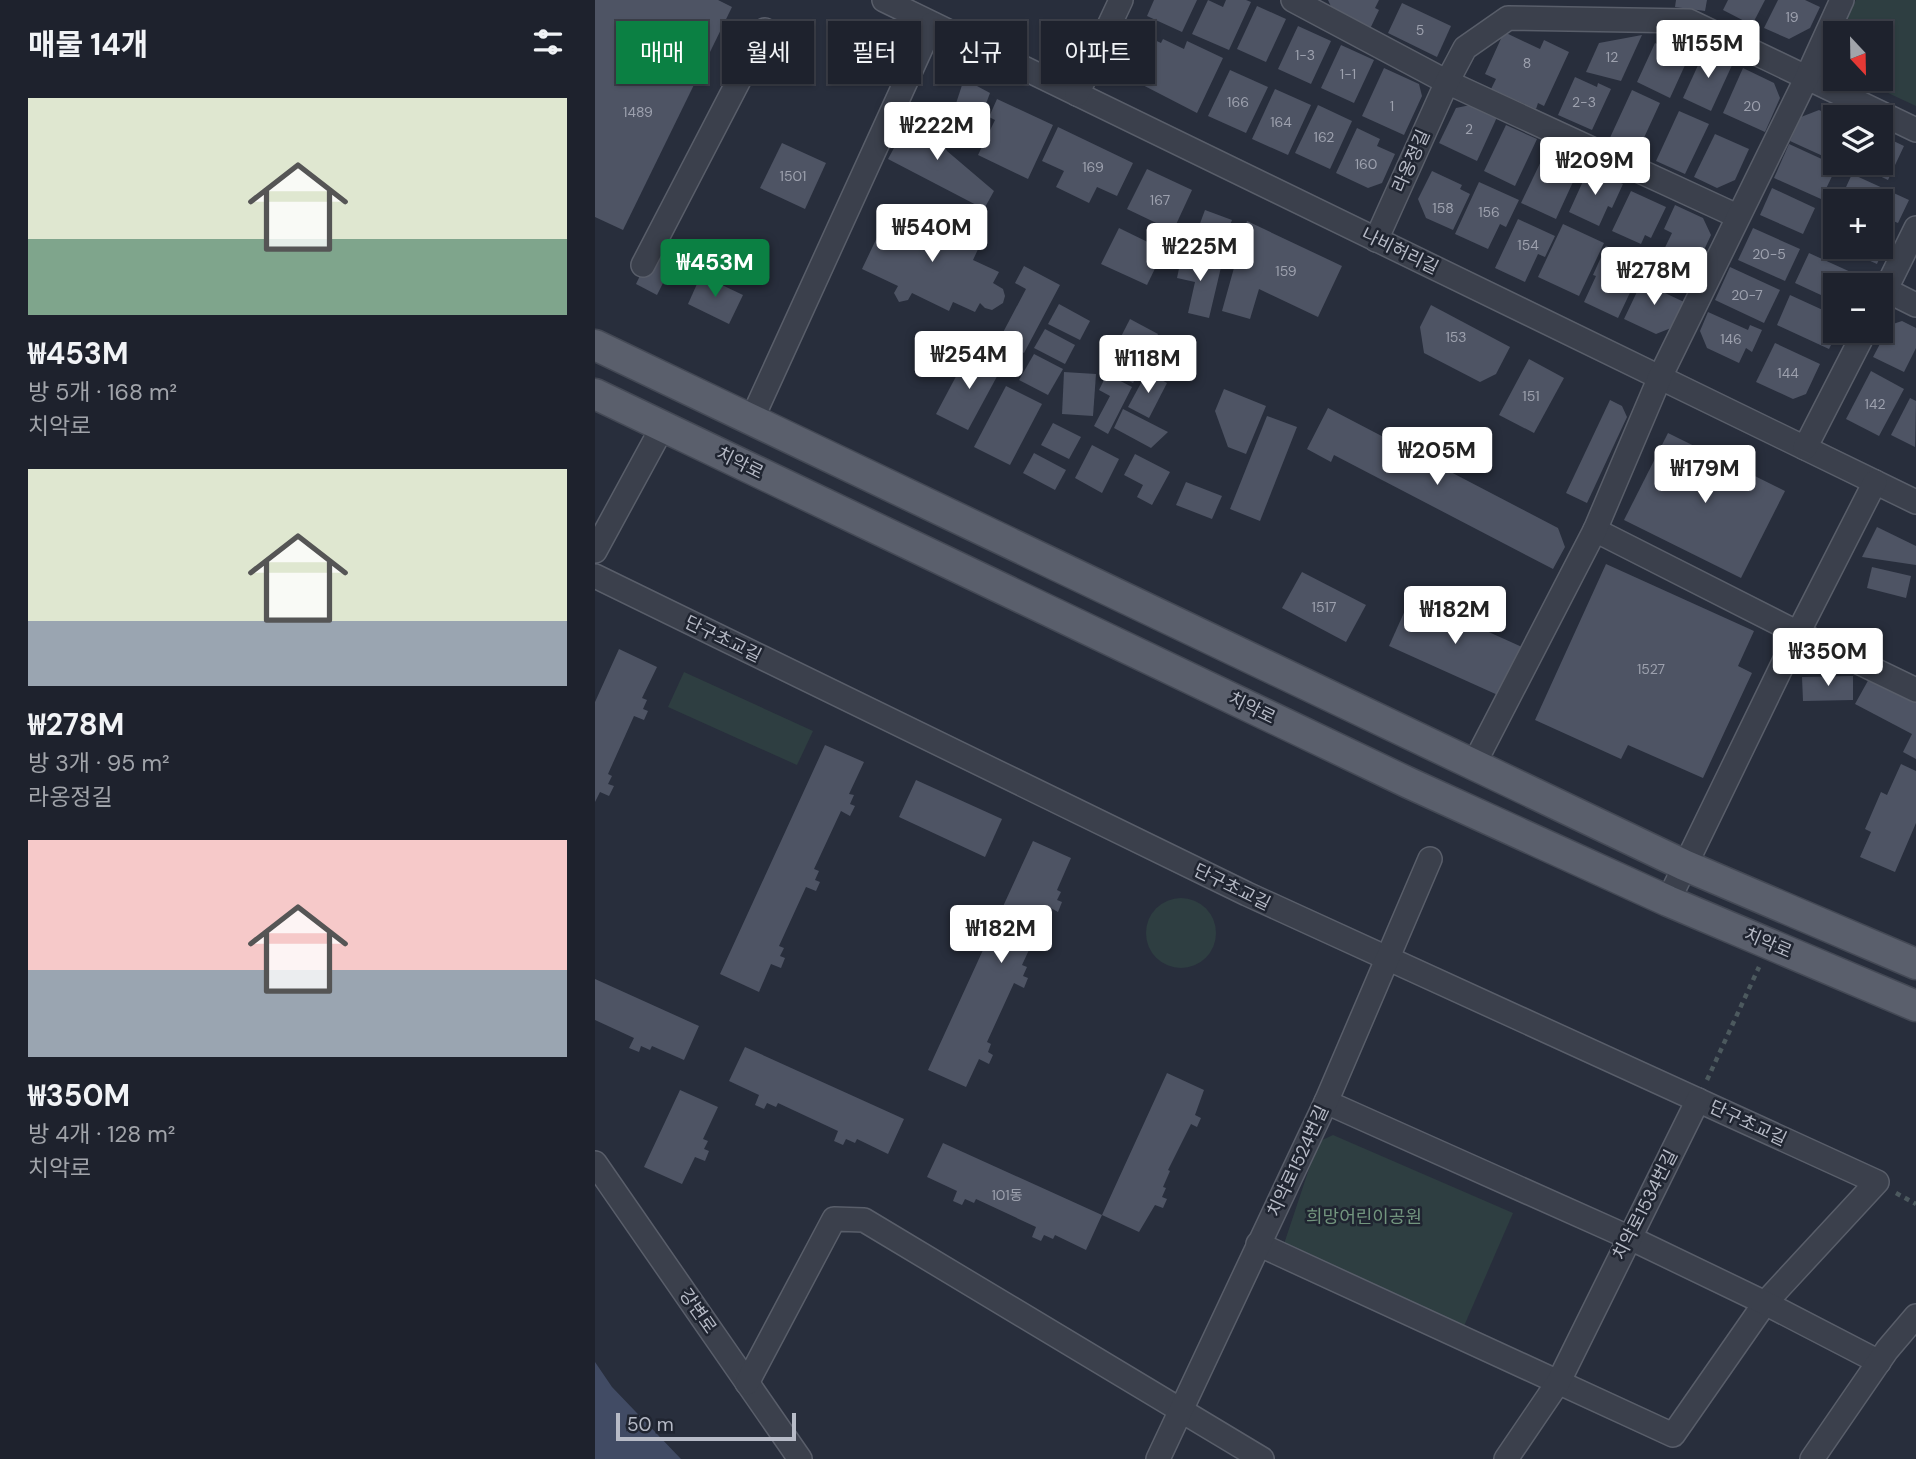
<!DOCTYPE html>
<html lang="ko">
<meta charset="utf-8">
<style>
body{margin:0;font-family:"DM Sans","Noto Sans KR",sans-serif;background:#2b2f39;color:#f1f3f6;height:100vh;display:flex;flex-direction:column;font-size:26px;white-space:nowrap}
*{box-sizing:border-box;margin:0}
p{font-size:23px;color:#a1a4aa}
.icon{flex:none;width:38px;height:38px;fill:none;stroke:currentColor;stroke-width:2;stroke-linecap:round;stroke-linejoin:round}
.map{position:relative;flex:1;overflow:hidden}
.panel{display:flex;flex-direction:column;background:#1e222d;width:595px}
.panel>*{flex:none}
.banner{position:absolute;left:21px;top:21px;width:665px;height:63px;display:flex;gap:14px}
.needle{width:46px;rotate:158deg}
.tools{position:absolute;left:1228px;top:21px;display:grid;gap:14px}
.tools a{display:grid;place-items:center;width:70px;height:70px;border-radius:0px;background:#1e222d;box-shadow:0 2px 5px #0004,0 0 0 2px #3c3f49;font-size:35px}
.scale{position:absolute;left:21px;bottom:18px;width:180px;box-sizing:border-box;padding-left:7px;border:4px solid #b7bbc7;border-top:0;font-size:19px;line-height:24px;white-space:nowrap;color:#b7bbc7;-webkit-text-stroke:5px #202531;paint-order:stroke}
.price{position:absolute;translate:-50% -60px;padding:0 16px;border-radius:7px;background:#fff;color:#222;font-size:23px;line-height:46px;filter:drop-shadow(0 2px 4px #0008)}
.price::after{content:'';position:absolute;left:50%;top:42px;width:21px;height:16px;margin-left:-10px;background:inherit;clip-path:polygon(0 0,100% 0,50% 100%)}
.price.on{background:#0b8043;color:#fff}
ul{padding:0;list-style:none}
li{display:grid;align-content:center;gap:14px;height:371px;padding:0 28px}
li span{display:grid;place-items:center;height:217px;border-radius:0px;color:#555}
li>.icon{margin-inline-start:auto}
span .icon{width:126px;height:126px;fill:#fffc;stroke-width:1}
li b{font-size:30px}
h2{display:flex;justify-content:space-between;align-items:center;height:84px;padding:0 28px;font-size:30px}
.tag{padding:0 24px;border-radius:0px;background:#1e222d;box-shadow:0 2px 5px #0004,0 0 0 2px #3c3f49;font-size:24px;line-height:63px}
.tag.on{background:#0b8043;color:#fff}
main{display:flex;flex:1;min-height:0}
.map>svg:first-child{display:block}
.green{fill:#2e3e41}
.water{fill:#414b64}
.building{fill:#4e5464}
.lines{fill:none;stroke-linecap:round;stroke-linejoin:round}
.minor-casing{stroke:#595e6a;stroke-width:26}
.major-casing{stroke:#444955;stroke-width:33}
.path{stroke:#4c595e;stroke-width:4.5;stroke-dasharray:5 5;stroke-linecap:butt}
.minor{stroke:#3b404c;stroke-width:23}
.major{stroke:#5a5f6c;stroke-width:30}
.labels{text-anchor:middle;stroke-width:5;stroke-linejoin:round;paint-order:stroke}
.number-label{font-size:14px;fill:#9da1ae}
.street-label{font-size:18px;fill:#b7bbc7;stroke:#202531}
.park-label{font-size:18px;fill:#72957e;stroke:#202531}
</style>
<main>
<section class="panel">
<h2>매물 14개<svg class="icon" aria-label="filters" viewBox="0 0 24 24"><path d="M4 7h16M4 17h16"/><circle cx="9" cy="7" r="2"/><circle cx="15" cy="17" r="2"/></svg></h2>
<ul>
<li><span style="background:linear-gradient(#dfe7d0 65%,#7fa58c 0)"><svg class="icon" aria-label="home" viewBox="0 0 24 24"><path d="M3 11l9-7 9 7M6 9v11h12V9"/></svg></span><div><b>₩453M</b><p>방 5개 · 168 m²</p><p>치악로</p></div></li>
<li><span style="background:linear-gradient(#dfe7d0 70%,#9aa5b1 0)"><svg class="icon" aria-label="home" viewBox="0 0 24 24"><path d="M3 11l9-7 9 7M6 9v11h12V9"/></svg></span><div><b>₩278M</b><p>방 3개 · 95 m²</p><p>라옹정길</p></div></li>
<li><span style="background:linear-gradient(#f6c9c9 60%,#9aa5b1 0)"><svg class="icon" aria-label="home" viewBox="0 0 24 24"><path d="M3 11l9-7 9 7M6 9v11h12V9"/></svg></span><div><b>₩350M</b><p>방 4개 · 128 m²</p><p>치악로</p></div></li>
</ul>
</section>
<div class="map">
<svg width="1321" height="1459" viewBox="0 0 1321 1459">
<rect width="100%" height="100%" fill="#282e3c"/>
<!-- green -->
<g class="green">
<path d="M 1261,0 L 1321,0 L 1321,106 L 1263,79 L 1286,79 L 1286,33 L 1245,33 Z"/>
<path d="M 89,672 L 218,731 L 202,765 L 73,707 Z"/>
<circle cx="586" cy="933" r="35"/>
<path d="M 738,1135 L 918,1213 L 869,1326 L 692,1253 L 689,1244 L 723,1142 Z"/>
</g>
<!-- water -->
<path class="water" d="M 0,1362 L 17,1387 L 86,1459 L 0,1459 Z"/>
<!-- building -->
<g class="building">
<path d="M 0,0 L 123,0 L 137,7 L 28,230 L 0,217 Z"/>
<path d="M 559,0 L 602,0 L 587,32 L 552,16 Z"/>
<path d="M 613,0 L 628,7 L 631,0 L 651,0 L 656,2 L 634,50 L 597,34 Z"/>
<path d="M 733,0 L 784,0 L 780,8 L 784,10 L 774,31 L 740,15 Z"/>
<path d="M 1081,0 L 1112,0 L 1110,11 L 1080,7 Z"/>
<path d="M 1133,0 L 1170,0 L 1157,25 L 1128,10 Z"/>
<path d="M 1183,0 L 1210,0 L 1225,7 L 1215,28 L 1194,39 L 1169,28 Z"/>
<path d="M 807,3 L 856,26 L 842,57 L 793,33 Z"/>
<path d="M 662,6 L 691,19 L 671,62 L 642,49 Z"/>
<path d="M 703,26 L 736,41 L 716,84 L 683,69 Z"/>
<path d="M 543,32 L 566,43 L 568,39 L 589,49 L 592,41 L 628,58 L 602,113 L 538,80 L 530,62 Z"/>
<path d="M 909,32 L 945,49 L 949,40 L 974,52 L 949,106 L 943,103 L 941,109 L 896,89 L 901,79 L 890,74 Z"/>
<path d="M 1047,35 L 1026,81 L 991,72 L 1004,43 Z"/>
<path d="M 1076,42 L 1096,52 L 1075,98 L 1042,82 L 1060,43 L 1073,49 Z"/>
<path d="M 746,45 L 779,60 L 759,103 L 726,88 Z"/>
<path d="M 1110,50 L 1138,63 L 1116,111 L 1088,98 Z"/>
<path d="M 789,68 L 824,84 L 827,96 L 809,135 L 767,116 Z"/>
<path d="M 1148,68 L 1179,83 L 1185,98 L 1170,132 L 1128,113 Z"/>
<path d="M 635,70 L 673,87 L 651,133 L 613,116 Z"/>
<path d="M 980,77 L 1002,87 L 1003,83 L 1016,89 L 997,130 L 963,115 Z"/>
<path d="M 369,79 L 395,93 L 379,136 L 353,128 Z"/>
<path d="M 680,89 L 716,105 L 693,155 L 657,139 Z"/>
<path d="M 1037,90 L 1065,103 L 1041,155 L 1013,142 Z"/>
<path d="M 402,99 L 458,125 L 433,179 L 383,155 L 400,120 L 394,117 Z"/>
<path d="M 880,104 L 903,115 L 882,161 L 844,143 L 861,108 Z"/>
<path d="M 723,105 L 757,121 L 735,169 L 700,153 Z"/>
<path d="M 1224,110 L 1241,118 L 1241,162 L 1195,141 L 1206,117 Z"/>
<path d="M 1084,111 L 1114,124 L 1090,174 L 1061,161 Z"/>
<path d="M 318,113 L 337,124 L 352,151 L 399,191 L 389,209 L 293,159 Z"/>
<path d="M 911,125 L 942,139 L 920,186 L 889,171 Z"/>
<path d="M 463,127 L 538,163 L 522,196 L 502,187 L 494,203 L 461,187 L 469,171 L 447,161 Z"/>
<path d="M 762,128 L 785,139 L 782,146 L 800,154 L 787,183 L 773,188 L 741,173 Z"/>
<path d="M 1120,134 L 1154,149 L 1140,180 L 1122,188 L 1099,177 Z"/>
<path d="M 1286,135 L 1309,146 L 1293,180 L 1264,166 L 1265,163 L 1286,163 Z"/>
<path d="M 187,143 L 231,163 L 210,209 L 165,188 Z"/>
<path d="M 1194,144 L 1242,166 L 1226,199 L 1179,178 Z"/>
<path d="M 949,155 L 983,171 L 961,219 L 926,203 Z"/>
<path d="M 994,168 L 1028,184 L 1017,208 L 1013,206 L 1004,226 L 974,212 Z"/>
<path d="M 552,169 L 597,190 L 578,231 L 532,209 Z"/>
<path d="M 837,171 L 867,185 L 865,189 L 875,194 L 858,230 L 831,218 L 823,199 Z"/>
<path d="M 1257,174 L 1314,200 L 1303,223 L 1286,216 L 1286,201 L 1254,201 L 1246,198 Z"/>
<path d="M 884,182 L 924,200 L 911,227 L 905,224 L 893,249 L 860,234 Z"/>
<path d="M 1177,188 L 1220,208 L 1208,234 L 1165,215 Z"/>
<path d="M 1036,191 L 1071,207 L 1056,238 L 1050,235 L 1046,244 L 1017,231 Z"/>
<path d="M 298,204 L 385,245 L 378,260 L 404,272 L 398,283 L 408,289 L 410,296 L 408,303 L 397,310 L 390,308 L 385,303 L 380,312 L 358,302 L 354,311 L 317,293 L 313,300 L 304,302 L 299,293 L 303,286 L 267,269 Z"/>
<path d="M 1080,205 L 1108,218 L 1116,235 L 1096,278 L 1063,262 L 1077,233 L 1069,229 Z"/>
<path d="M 610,210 L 637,220 L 623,255 L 597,245 Z"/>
<path d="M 1241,212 L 1241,245 L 1228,240 Z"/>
<path d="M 923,219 L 960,236 L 950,257 L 943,254 L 930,282 L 900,268 Z"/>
<path d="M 652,221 L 747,266 L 723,317 L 664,289 L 655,319 L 627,311 Z"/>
<path d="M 968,224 L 1009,243 L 984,296 L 943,277 Z"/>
<path d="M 524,228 L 569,250 L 552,285 L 506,264 Z"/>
<path d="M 1158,228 L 1205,249 L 1190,281 L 1143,260 Z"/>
<path d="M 1286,236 L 1293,239 L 1282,264 L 1244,247 L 1286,247 Z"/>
<path d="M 1011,246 L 1049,263 L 1023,318 L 989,302 L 1001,276 L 998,275 Z"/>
<path d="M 56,253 L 78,263 L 62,295 L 41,284 Z"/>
<path d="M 1214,253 L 1271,279 L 1268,285 L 1241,285 L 1241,302 L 1200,283 Z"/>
<path d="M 587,254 L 627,263 L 614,318 L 593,313 L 600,282 L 582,278 Z"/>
<path d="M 429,266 L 465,285 L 429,353 L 404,340 L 431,289 L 420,283 Z"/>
<path d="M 1135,267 L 1185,290 L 1169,323 L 1120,300 Z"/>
<path d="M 106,275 L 148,295 L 134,324 L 93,304 Z"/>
<path d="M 1050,275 L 1074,286 L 1070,293 L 1089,302 L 1076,328 L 1061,334 L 1029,319 Z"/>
<path d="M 1195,295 L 1241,316 L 1241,331 L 1243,331 L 1234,349 L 1182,325 Z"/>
<path d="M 464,304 L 495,321 L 485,340 L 453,324 Z"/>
<path d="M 836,305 L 915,347 L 901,374 L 885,382 L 829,353 L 825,327 Z"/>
<path d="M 1113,312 L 1153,330 L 1155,325 L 1167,330 L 1157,352 L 1151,348 L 1144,363 L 1112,348 L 1105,331 Z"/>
<path d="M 535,319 L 563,334 L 538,383 L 510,368 Z"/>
<path d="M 1307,321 L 1321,328 L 1321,348 L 1309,372 L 1278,357 L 1295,325 Z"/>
<path d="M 450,329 L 480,345 L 470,364 L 439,348 Z"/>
<path d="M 1180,343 L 1225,364 L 1211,394 L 1198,399 L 1161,382 Z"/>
<path d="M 374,352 L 406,369 L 373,430 L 341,414 Z"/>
<path d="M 439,354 L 468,369 L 453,395 L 424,380 Z"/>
<path d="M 934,359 L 969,378 L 939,433 L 904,415 Z"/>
<path d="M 1276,371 L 1309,389 L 1284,436 L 1251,419 Z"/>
<path d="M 469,372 L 501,374 L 498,416 L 467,414 Z"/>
<path d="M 552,372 L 572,383 L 554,418 L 533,407 Z"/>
<path d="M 512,374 L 537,387 L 513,434 L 499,426 L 515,396 L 504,390 Z"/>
<path d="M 411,386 L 447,404 L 415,465 L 379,447 Z"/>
<path d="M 629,389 L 671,406 L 651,454 L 633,447 L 620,411 Z"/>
<path d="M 1315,398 L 1321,401 L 1320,447 L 1296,435 Z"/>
<path d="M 1015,400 L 1027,406 L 1032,417 L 992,503 L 971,493 Z"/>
<path d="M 733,408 L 963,528 L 970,547 L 958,569 L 739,455 L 736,462 L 712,449 Z"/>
<path d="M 528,409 L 573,432 L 556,448 L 519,428 Z"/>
<path d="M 672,416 L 702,427 L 665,521 L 635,509 Z"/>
<path d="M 458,423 L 486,437 L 474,459 L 446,445 Z"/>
<path d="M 1073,433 L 1190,491 L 1146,578 L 1029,520 Z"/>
<path d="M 497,445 L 524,459 L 507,493 L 480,478 Z"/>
<path d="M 439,453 L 471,470 L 460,490 L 428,473 Z"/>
<path d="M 540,454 L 575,472 L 557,505 L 542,497 L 548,485 L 529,475 Z"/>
<path d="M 591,482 L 627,496 L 617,519 L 581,505 Z"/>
<path d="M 1282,527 L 1321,546 L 1321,565 L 1267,557 Z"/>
<path d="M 1011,564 L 1159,631 L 1143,666 L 1157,673 L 1108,778 L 1033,745 L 1026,759 L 940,720 Z"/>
<path d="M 1277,567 L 1316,576 L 1311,598 L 1272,588 Z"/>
<path d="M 707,572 L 771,605 L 751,642 L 687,608 Z"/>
<path d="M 816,597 L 927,647 L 905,696 L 794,646 Z"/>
<path d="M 24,649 L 62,667 L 47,698 L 52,700 L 48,709 L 53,711 L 49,720 L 39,716 L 13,774 L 17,776 L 13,784 L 19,786 L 14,796 L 5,792 L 0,802 L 0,702 Z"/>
<path d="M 1258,676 L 1258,700 L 1208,701 L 1207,677 Z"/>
<path d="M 1275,677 L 1321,702 L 1321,759 L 1308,752 L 1317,734 L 1260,704 Z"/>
<path d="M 230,745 L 269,762 L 254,794 L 259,795 L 255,804 L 260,806 L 255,816 L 246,811 L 219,869 L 224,871 L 220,880 L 225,882 L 221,891 L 211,887 L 184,946 L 189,948 L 185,956 L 190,958 L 186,968 L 176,964 L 164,992 L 125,974 Z"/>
<path d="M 1306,764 L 1321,771 L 1321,823 L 1300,872 L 1265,857 L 1276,832 L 1270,829 L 1286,792 L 1292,795 Z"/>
<path d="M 321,780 L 407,819 L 390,857 L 304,817 Z"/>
<path d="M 438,841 L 476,858 L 462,890 L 466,892 L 462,900 L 467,902 L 463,912 L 454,907 L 427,965 L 432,967 L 428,976 L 433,978 L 429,988 L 419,983 L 392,1042 L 396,1044 L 393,1052 L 398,1055 L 394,1064 L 384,1059 L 371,1087 L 333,1070 Z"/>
<path d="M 0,979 L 104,1026 L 89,1060 L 57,1046 L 55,1050 L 46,1046 L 44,1052 L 34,1048 L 39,1038 L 0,1020 Z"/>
<path d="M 150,1047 L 309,1119 L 293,1154 L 262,1139 L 260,1143 L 251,1139 L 248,1145 L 239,1141 L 243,1131 L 183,1103 L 181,1107 L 172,1103 L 169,1109 L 160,1105 L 164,1095 L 134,1081 Z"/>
<path d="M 572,1073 L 609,1090 L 600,1115 L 606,1118 L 602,1127 L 596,1124 L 573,1170 L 575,1171 L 568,1187 L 571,1188 L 567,1197 L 572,1199 L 568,1208 L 560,1205 L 544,1232 L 507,1215 Z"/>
<path d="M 85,1090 L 123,1107 L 108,1139 L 113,1141 L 109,1149 L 114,1151 L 110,1161 L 100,1157 L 87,1184 L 49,1167 Z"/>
<path d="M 348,1143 L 507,1215 L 491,1250 L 460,1235 L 458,1239 L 449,1235 L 446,1241 L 437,1237 L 441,1227 L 381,1199 L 379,1203 L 370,1199 L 367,1205 L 358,1201 L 362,1191 L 332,1177 Z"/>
</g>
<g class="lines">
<defs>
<g id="minor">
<path d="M 289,0 L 1321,502"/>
<path d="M 698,0 L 852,82 L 1142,216"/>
<path d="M 482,94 L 526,0"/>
<path d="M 781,240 L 852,82 L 870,48 L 913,18 L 1094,21 L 1321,130"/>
<path d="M 48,265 L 170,30"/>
<path d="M 1291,290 L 1321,305"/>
<path d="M 1286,299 L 1321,228"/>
<path d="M 156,421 L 337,24"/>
<path d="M 1210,448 L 1270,331"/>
<path d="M 1000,530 L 1203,633 L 1321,690"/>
<path d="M 0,551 L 68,426"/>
<path d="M 0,576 L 652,894 L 1282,1182 L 1170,1303 L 1078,1435 L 663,1244"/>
<path d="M 878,766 L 1000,530 L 1065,377 L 1212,77 L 1247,0"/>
<path d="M 1073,901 L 1203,633 L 1280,482"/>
<path d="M 731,1102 L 1033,1237 L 1170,1303 L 1284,1362"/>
<path d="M 0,1163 L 205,1459"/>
<path d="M 152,1383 L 239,1219 L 269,1220 L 667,1459"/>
<path d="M 563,1459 L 731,1102 L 835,859"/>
<path d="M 911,1459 L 964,1381 L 1103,1100"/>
<path d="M 1217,1459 L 1292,1350 L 1321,1316"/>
</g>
<g id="major">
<path d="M 0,345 L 1089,865 L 1321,964"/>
<path d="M 0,394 L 814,783 L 1073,901 L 1321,1006"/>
</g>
</defs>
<!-- minor casing -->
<use href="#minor" class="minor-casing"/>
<!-- major casing -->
<use href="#major" class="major-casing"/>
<!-- path -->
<g class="path">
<path d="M 1112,1080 L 1164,967"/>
<path d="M 1301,1193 L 1321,1204"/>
</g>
<!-- minor -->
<use href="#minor" class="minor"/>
<!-- major -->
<use href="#major" class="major"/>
</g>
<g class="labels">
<!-- number labels -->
<g class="number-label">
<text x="1197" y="22">19</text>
<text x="825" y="35">5</text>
<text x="710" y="60">1-3</text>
<text x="1017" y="62">12</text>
<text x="932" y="68">8</text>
<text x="753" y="79">1-1</text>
<text x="643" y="107">166</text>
<text x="989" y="107">2-3</text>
<text x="797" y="111">1</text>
<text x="1157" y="111">20</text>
<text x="43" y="117">1489</text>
<text x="686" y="127">164</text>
<text x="874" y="134">2</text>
<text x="729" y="142">162</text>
<text x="771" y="169">160</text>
<text x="498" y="172">169</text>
<text x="198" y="181">1501</text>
<text x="565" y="205">167</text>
<text x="848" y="213">158</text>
<text x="894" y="217">156</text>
<text x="933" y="250">154</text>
<text x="1174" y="259">20-5</text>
<text x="691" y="276">159</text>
<text x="1152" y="300">20-7</text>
<text x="861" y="342">153</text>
<text x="1136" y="344">146</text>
<text x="1193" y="378">144</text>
<text x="936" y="401">151</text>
<text x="1280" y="409">142</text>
<text x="729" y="612">1517</text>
<text x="1056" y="674">1527</text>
<text x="412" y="1200">101동</text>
</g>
<!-- street labels -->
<g class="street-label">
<text transform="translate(816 161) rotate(-66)" y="6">라옹정길</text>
<text transform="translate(805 251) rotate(26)" y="6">나비허리길</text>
<text transform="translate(145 463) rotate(26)" y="6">치악로</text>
<text transform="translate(128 639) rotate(26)" y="6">단구초교길</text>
<text transform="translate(657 708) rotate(26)" y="6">치악로</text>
<text transform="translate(637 887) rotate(26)" y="6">단구초교길</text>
<text transform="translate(1173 943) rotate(23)" y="6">치악로</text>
<text transform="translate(1153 1123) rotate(25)" y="6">단구초교길</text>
<text transform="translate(703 1161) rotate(-65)" y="6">치악로1524번길</text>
<text transform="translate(1050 1205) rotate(-63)" y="6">치악로1534번길</text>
<text transform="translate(103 1311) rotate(55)" y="6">강변로</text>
</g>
<!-- park labels -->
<g class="park-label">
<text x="769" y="1223">희망어린이공원</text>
</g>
</g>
</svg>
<div class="tools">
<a><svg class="needle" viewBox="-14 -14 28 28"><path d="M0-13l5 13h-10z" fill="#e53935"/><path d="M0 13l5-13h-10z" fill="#a1a4aa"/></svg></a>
<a><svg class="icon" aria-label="layers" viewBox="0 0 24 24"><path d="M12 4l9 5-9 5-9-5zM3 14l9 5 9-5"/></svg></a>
<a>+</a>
<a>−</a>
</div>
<div class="scale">50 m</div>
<b class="price" style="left:1113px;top:80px">₩155M</b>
<b class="price" style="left:342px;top:162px">₩222M</b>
<b class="price" style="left:1000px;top:197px">₩209M</b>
<b class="price" style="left:337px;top:264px">₩540M</b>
<b class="price" style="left:605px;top:283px">₩225M</b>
<b class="price on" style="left:120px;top:299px">₩453M</b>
<b class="price" style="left:1059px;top:307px">₩278M</b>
<b class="price" style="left:374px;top:391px">₩254M</b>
<b class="price" style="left:553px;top:395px">₩118M</b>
<b class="price" style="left:842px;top:487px">₩205M</b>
<b class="price" style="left:1110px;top:505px">₩179M</b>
<b class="price" style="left:860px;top:646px">₩182M</b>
<b class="price" style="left:1233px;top:688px">₩350M</b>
<b class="price" style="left:406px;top:965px">₩182M</b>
<div class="banner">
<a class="tag on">매매</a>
<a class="tag">월세</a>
<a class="tag">필터</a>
<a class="tag">신규</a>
<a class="tag">아파트</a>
</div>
</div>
</main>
